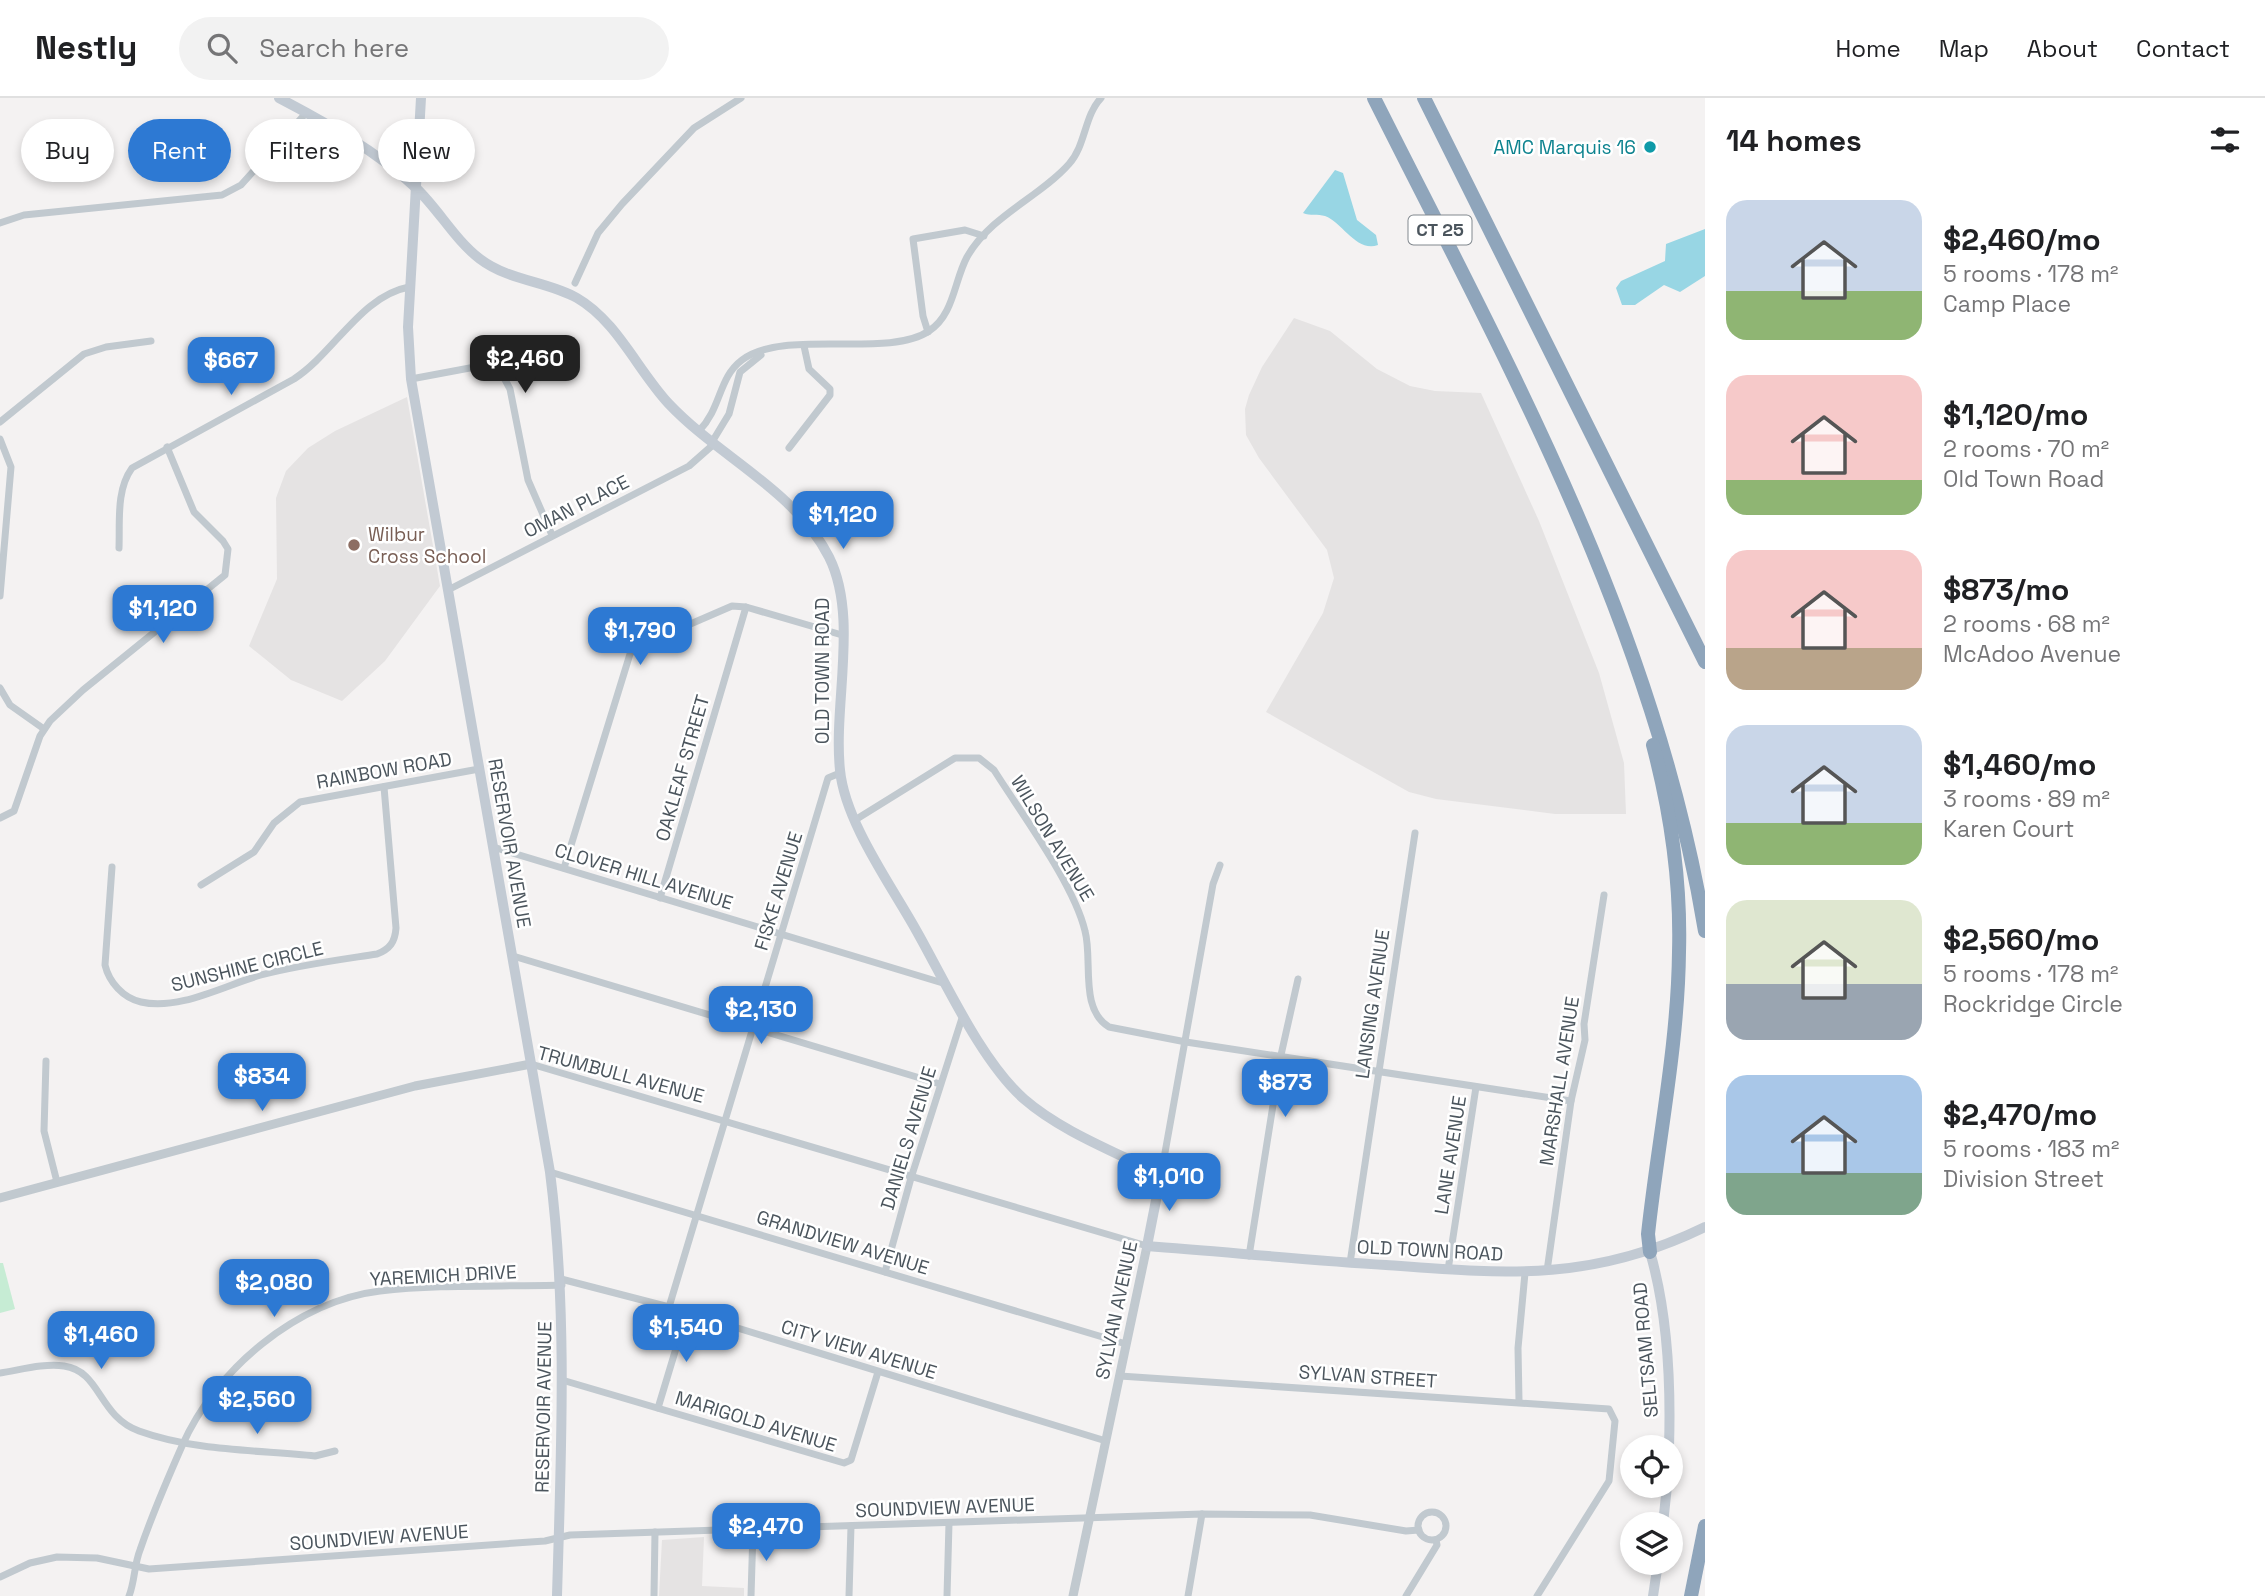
<!DOCTYPE html>
<meta charset="utf-8">
<style>
body{margin:0;font-family:"Space Grotesk",sans-serif;background:#f2f2f2;color:#202124;height:100vh;display:flex;flex-direction:column;font-size:26px;white-space:nowrap}
*{box-sizing:border-box;margin:0}
p{font-size:23px;color:#757577}
.icon{flex:none;width:38px;height:38px;fill:none;stroke:currentColor;stroke-width:2;stroke-linecap:round;stroke-linejoin:round}
.map{position:relative;flex:1;overflow:hidden}
.panel{display:flex;flex-direction:column;background:#fff;width:560px}
.panel>*{flex:none}
.banner{position:absolute;left:21px;top:21px;width:665px;height:63px;display:flex;gap:14px}
.fabs{position:absolute;left:1620px;top:1337px;display:grid;gap:14px}
.fabs a{display:grid;place-items:center;width:63px;height:63px;border-radius:50%;background:#fff;box-shadow:0 4px 10px #0003;font-size:35px}
.price{position:absolute;translate:-50% -60px;padding:0 16px;border-radius:14px;background:#2d79d3;color:#fff;font-size:23px;line-height:46px;filter:drop-shadow(0 2px 4px #0008)}
.price::after{content:'';position:absolute;left:50%;top:42px;width:21px;height:16px;margin-left:-10px;background:inherit;clip-path:polygon(0 0,100% 0,50% 100%)}
.price.on{background:#222;color:#fff}
ul{padding:0;list-style:none}
li{display:flex;align-items:center;gap:21px;height:175px;padding:0 21px}
li span{display:grid;place-items:center;flex:none;width:196px;height:140px;border-radius:21px;color:#555}
li>.icon{margin-inline-start:auto}
span .icon{width:84px;height:84px;fill:#fffc;stroke-width:1}
li b{font-size:30px}
h2{display:flex;justify-content:space-between;align-items:center;height:84px;padding:0 21px;font-size:30px}
.tag{padding:0 24px;border-radius:32px;background:#fff;box-shadow:0 4px 10px #0003;font-size:24px;line-height:63px}
.tag.on{background:#2d79d3;color:#fff}
header{display:flex;align-items:center;gap:42px;box-sizing:border-box;height:98px;padding:0 35px;background:#fff;border-bottom:2px solid #e0e0e0}
header strong{font-size:33px}
nav{display:flex;gap:38px;margin-inline-start:auto;font-size:24px}
.search{width:490px;height:63px;background:#f2f2f2;display:flex;align-items:center;gap:18px;box-sizing:border-box;padding:0 24px;border-radius:38px;color:#757577;font-size:26px}
main{display:flex;flex:1;min-height:0}
.map>svg:first-child{display:block}
.education{fill:#e5e3e3}
.green{fill:#c6ecd4}
.water{fill:#98d6e4}
.lines{fill:none;stroke-linecap:round;stroke-linejoin:round}
.minor{stroke:#c1c9cf;stroke-width:7}
.tertiary{stroke:#c1c9cf;stroke-width:9}
.secondary{stroke:#c2cad3;stroke-width:10}
.motorway{stroke:#8fa5bb;stroke-width:14}
.culture-dot{fill:#0f9aa8;stroke:#fff;stroke-width:2.5}
.education-dot{fill:#8d6e63;stroke:#fff;stroke-width:2.5}
.labels{text-anchor:middle;stroke-width:5;stroke-linejoin:round;paint-order:stroke}
.shield{fill:#fff;stroke:#81888e;stroke-width:2}
.shield-label{font-size:18px;font-weight:bold;fill:#4b555d}
.culture-label{font-size:19px;fill:#0d838f;stroke:#fff;text-anchor:end}
.street-label{font-size:19px;fill:#4b555d;stroke:#fff}
.education-label{font-size:19px;fill:#785e54;stroke:#fff;text-anchor:start}
</style>
<header>
<strong>Nestly</strong>
<div class="search"><svg class="icon" aria-label="search" viewBox="0 0 24 24"><circle cx="10" cy="10" r="6"/><path d="M15 15l6 6"/></svg>Search here</div>
<nav><a>Home</a><a>Map</a><a>About</a><a>Contact</a></nav>
</header>
<main>
<div class="map">
<svg width="1705" height="1498" viewBox="0 0 1705 1498">
<rect width="100%" height="100%" fill="#f4f2f2"/>
<!-- education -->
<g class="education">
<path d="M 1294,220 L 1330,233 L 1377,271 L 1410,288 L 1435,293 L 1481,295 L 1539,423 L 1599,575 L 1624,665 L 1626,716 L 1555,716 L 1436,701 L 1409,694 L 1266,614 L 1323,515 L 1334,480 L 1327,452 L 1259,360 L 1246,337 L 1245,311 L 1249,297 L 1262,269 Z"/>
<path d="M 407,299 L 440,488 L 385,563 L 342,603 L 291,582 L 249,548 L 277,481 L 276,400 L 286,373 L 308,350 L 335,333 Z"/>
<path d="M 704,1439 L 702,1488 L 744,1490 L 744,1498 L 659,1498 L 662,1442 Z"/>
</g>
<!-- green -->
<path class="green" d="M 0,1165 L 3,1165 L 15,1211 L 0,1215 Z"/>
<!-- water -->
<g class="water">
<path d="M 1335,72 L 1343,75 L 1357,122 L 1376,137 L 1378,147 C 1357,155 1343,125 1325,118 C 1318,116 1310,118 1303,115 Z"/>
<path d="M 1705,131 L 1705,178 L 1680,194 L 1664,187 L 1635,207 L 1622,207 L 1616,190 L 1621,183 L 1665,163 L 1666,146 Z"/>
</g>
<g class="lines">
<!-- minor -->
<g class="minor">
<path d="M 0,125 L 24,117 L 222,97 L 241,87 L 306,15"/>
<path d="M 575,185 L 598,135 L 622,106 L 694,30 L 741,0"/>
<path d="M 928,234 L 923,218 L 913,141 L 965,132 L 984,138"/>
<path d="M 411,281 L 475,269 L 501,274 L 510,291 L 528,382 L 552,437"/>
<path d="M 0,324 L 84,256 L 106,249 L 151,243"/>
<path d="M 699,333 C 722,309 718,280 742,262 C 783,230 888,261 929,233 C 954,217 954,183 967,159 C 991,117 1040,99 1069,66 C 1086,47 1084,18 1101,0"/>
<path d="M 0,341 L 11,369 L 0,498"/>
<path d="M 712,344 L 729,316 L 740,274 L 761,257"/>
<path d="M 789,350 L 830,297 L 830,291 L 809,271 L 804,248"/>
<path d="M 119,450 C 120,423 116,392 132,370 L 294,281 C 334,255 361,198 409,189"/>
<path d="M 448,492 L 689,368 L 714,346"/>
<path d="M 0,590 L 10,607 L 44,631"/>
<path d="M 0,720 L 14,713 L 40,638 L 50,623 L 83,592 L 225,477 L 228,451 L 223,443 L 194,414 L 167,349"/>
<path d="M 855,722 L 955,660 L 979,660 L 994,672 C 1021,715 1074,786 1085,833 C 1093,862 1079,911 1109,929 L 1186,944 L 1571,1003"/>
<path d="M 493,749 L 946,886"/>
<path d="M 112,769 L 105,867 C 109,884 123,900 141,904 C 179,913 225,887 261,877 C 299,867 338,862 377,856 C 390,851 395,844 396,830 L 384,689"/>
<path d="M 564,770 L 630,556 L 635,550 L 732,508 L 746,509 L 842,537"/>
<path d="M 201,787 L 254,754 L 274,725 L 300,704 L 479,671"/>
<path d="M 660,800 L 746,509"/>
<path d="M 513,858 L 940,986"/>
<path d="M 46,963 L 44,1033 L 57,1084"/>
<path d="M 531,966 L 1147,1148"/>
<path d="M 550,1074 L 1126,1246"/>
<path d="M 1161,1077 L 1213,786 L 1220,767"/>
<path d="M 1249,1158 L 1281,957 L 1298,881"/>
<path d="M 1350,1165 L 1415,735"/>
<path d="M 1448,1172 L 1476,989"/>
<path d="M 1547,1173 L 1571,1003 L 1585,942 L 1584,926 L 1604,797"/>
<path d="M 885,1174 L 911,1080 L 963,917"/>
<path d="M 561,1181 L 669,1209 L 1106,1343"/>
<path d="M 669,1209 L 828,680 L 840,675"/>
<path d="M 0,1275 C 20,1272 44,1265 64,1268 C 101,1273 98,1318 139,1333 C 194,1353 257,1352 315,1358 L 335,1353"/>
<path d="M 1120,1278 L 1609,1311 L 1615,1323 L 1609,1383 L 1537,1498"/>
<path d="M 562,1282 L 844,1365 L 851,1362 L 878,1274"/>
<path d="M 1519,1303 L 1518,1250 L 1525,1175"/>
<path d="M 658,1310 L 687,1214"/>
<circle cx="1432" cy="1428" r="14"/>
<path d="M 0,1479 L 30,1465 L 57,1459 L 97,1460 L 149,1471 L 545,1443 L 570,1437 L 1202,1416 L 1310,1417 L 1406,1433 L 1419,1432"/>
<path d="M 129,1498 C 135,1483 134,1467 140,1452 C 152,1417 167,1382 182,1348 C 215,1272 297,1203 380,1193 C 440,1186 502,1189 562,1187"/>
<path d="M 654,1498 L 655,1434"/>
<path d="M 751,1498 L 753,1432"/>
<path d="M 849,1498 L 851,1428"/>
<path d="M 947,1498 L 949,1425"/>
<path d="M 1188,1498 L 1202,1416"/>
<path d="M 1406,1498 L 1437,1447 L 1436,1442"/>
</g>
<!-- tertiary -->
<g class="tertiary">
<path d="M 0,1100 L 415,988 L 531,966"/>
<path d="M 1073,1498 L 1147,1148"/>
</g>
<!-- secondary -->
<g class="secondary">
<path d="M 279,0 C 325,24 378,54 416,90 C 439,112 455,142 480,161 C 509,183 547,183 577,200 C 617,223 638,273 669,306 C 719,359 795,392 829,459 C 859,519 833,606 840,672 C 845,724 891,787 916,832 C 945,883 981,963 1024,1001 C 1062,1034 1116,1054 1161,1077 L 1147,1148 C 1227,1154 1306,1162 1386,1167 C 1506,1176 1593,1184 1705,1129"/>
<path d="M 421,0 L 408,229 L 411,281 L 550,1074 C 568,1215 561,1356 557,1498"/>
<path d="M 1650,1154 C 1668,1216 1671,1285 1669,1349"/>
<path d="M 1663,1426 L 1667,1388"/>
<path d="M 1653,1498 L 1658,1465"/>
</g>
<!-- motorway -->
<g class="motorway">
<path d="M 1374,0 C 1510,271 1655,529 1705,833"/>
<path d="M 1424,0 L 1705,564"/>
<path d="M 1650,1154 L 1648,1136 C 1658,1043 1678,948 1679,854 C 1681,783 1671,715 1653,647"/>
<path d="M 1691,1498 L 1705,1428"/>
</g>
</g>
<!-- markers -->
<circle class="culture-dot" cx="1650" cy="49" r="7"/>
<circle class="education-dot" cx="354" cy="447" r="7"/>
<g class="labels">
<!-- shield labels -->
<rect class="shield" x="1408.5" y="117.5" width="63" height="29" rx="5"/>
<g class="shield-label">
<text x="1440" y="138">CT 25</text>
</g>
<!-- culture labels -->
<g class="culture-label">
<text x="1636" y="56">AMC Marquis 16</text>
</g>
<!-- street labels -->
<g class="street-label">
<text transform="translate(576 408) rotate(-27)" y="7">OMAN PLACE</text>
<text transform="translate(822 573) rotate(-90)" y="7">OLD TOWN ROAD</text>
<text transform="translate(682 670) rotate(-74)" y="7">OAKLEAF STREET</text>
<text transform="translate(384 672) rotate(-10)" y="7">RAINBOW ROAD</text>
<text transform="translate(1053 740) rotate(59)" y="7">WILSON AVENUE</text>
<text transform="translate(510 745) rotate(80)" y="7">RESERVOIR AVENUE</text>
<text transform="translate(644 778) rotate(17)" y="7">CLOVER HILL AVENUE</text>
<text transform="translate(778 793) rotate(-73)" y="7">FISKE AVENUE</text>
<text transform="translate(247 868) rotate(-14)" y="7">SUNSHINE CIRCLE</text>
<text transform="translate(1372 906) rotate(-82)" y="7">LANSING AVENUE</text>
<text transform="translate(621 976) rotate(15)" y="7">TRUMBULL AVENUE</text>
<text transform="translate(1559 983) rotate(-81)" y="7">MARSHALL AVENUE</text>
<text transform="translate(908 1040) rotate(-73)" y="7">DANIELS AVENUE</text>
<text transform="translate(1450 1057) rotate(-81)" y="7">LANE AVENUE</text>
<text transform="translate(843 1144) rotate(17)" y="7">GRANDVIEW AVENUE</text>
<text transform="translate(1430 1152) rotate(3)" y="7">OLD TOWN ROAD</text>
<text transform="translate(443 1177) rotate(-3)" y="7">YAREMICH DRIVE</text>
<text transform="translate(1116 1212) rotate(-78)" y="7">SYLVAN AVENUE</text>
<text transform="translate(859 1251) rotate(17)" y="7">CITY VIEW AVENUE</text>
<text transform="translate(1645 1252) rotate(-95)" y="7">SELTSAM ROAD</text>
<text transform="translate(1368 1278) rotate(4)" y="7">SYLVAN STREET</text>
<text transform="translate(543 1309) rotate(-89)" y="7">RESERVOIR AVENUE</text>
<text transform="translate(756 1323) rotate(17)" y="7">MARIGOLD AVENUE</text>
<text transform="translate(945 1409) rotate(-2)" y="7">SOUNDVIEW AVENUE</text>
<text transform="translate(379 1439) rotate(-4)" y="7">SOUNDVIEW AVENUE</text>
</g>
<!-- education labels -->
<g class="education-label">
<text x="368" y="443">Wilbur<tspan x="368" dy="22">Cross School</tspan></text>
</g>
</g>
</svg>
<div class="fabs">
<a><svg class="icon" aria-label="locate" viewBox="0 0 24 24"><circle cx="12" cy="12" r="6"/><path d="M12 2v4M12 18v4M2 12h4M18 12h4"/></svg></a>
<a><svg class="icon" aria-label="layers" viewBox="0 0 24 24"><path d="M12 4l9 5-9 5-9-5zM3 14l9 5 9-5"/></svg></a>
</div>
<b class="price on" style="left:525px;top:297px">$2,460</b>
<b class="price" style="left:231px;top:299px">$667</b>
<b class="price" style="left:843px;top:453px">$1,120</b>
<b class="price" style="left:163px;top:547px">$1,120</b>
<b class="price" style="left:640px;top:569px">$1,790</b>
<b class="price" style="left:761px;top:948px">$2,130</b>
<b class="price" style="left:262px;top:1015px">$834</b>
<b class="price" style="left:1285px;top:1021px">$873</b>
<b class="price" style="left:1169px;top:1115px">$1,010</b>
<b class="price" style="left:274px;top:1221px">$2,080</b>
<b class="price" style="left:686px;top:1266px">$1,540</b>
<b class="price" style="left:101px;top:1273px">$1,460</b>
<b class="price" style="left:257px;top:1338px">$2,560</b>
<b class="price" style="left:766px;top:1465px">$2,470</b>
<div class="banner">
<a class="tag">Buy</a>
<a class="tag on">Rent</a>
<a class="tag">Filters</a>
<a class="tag">New</a>
</div>
</div>
<section class="panel">
<h2>14 homes<svg class="icon" aria-label="filters" viewBox="0 0 24 24"><path d="M4 7h16M4 17h16"/><circle cx="9" cy="7" r="2"/><circle cx="15" cy="17" r="2"/></svg></h2>
<ul>
<li><span style="background:linear-gradient(#c9d6e8 65%,#8fb573 0)"><svg class="icon" aria-label="home" viewBox="0 0 24 24"><path d="M3 11l9-7 9 7M6 9v11h12V9"/></svg></span><div><b>$2,460/mo</b><p>5 rooms · 178 m²</p><p>Camp Place</p></div></li>
<li><span style="background:linear-gradient(#f6c9c9 75%,#8fb573 0)"><svg class="icon" aria-label="home" viewBox="0 0 24 24"><path d="M3 11l9-7 9 7M6 9v11h12V9"/></svg></span><div><b>$1,120/mo</b><p>2 rooms · 70 m²</p><p>Old Town Road</p></div></li>
<li><span style="background:linear-gradient(#f6c9c9 70%,#b9a48a 0)"><svg class="icon" aria-label="home" viewBox="0 0 24 24"><path d="M3 11l9-7 9 7M6 9v11h12V9"/></svg></span><div><b>$873/mo</b><p>2 rooms · 68 m²</p><p>McAdoo Avenue</p></div></li>
<li><span style="background:linear-gradient(#c9d6e8 70%,#8fb573 0)"><svg class="icon" aria-label="home" viewBox="0 0 24 24"><path d="M3 11l9-7 9 7M6 9v11h12V9"/></svg></span><div><b>$1,460/mo</b><p>3 rooms · 89 m²</p><p>Karen Court</p></div></li>
<li><span style="background:linear-gradient(#dfe7d0 60%,#9aa5b1 0)"><svg class="icon" aria-label="home" viewBox="0 0 24 24"><path d="M3 11l9-7 9 7M6 9v11h12V9"/></svg></span><div><b>$2,560/mo</b><p>5 rooms · 178 m²</p><p>Rockridge Circle</p></div></li>
<li><span style="background:linear-gradient(#a9c7e8 70%,#7fa58c 0)"><svg class="icon" aria-label="home" viewBox="0 0 24 24"><path d="M3 11l9-7 9 7M6 9v11h12V9"/></svg></span><div><b>$2,470/mo</b><p>5 rooms · 183 m²</p><p>Division Street</p></div></li>
</ul>
</section>
</main>
